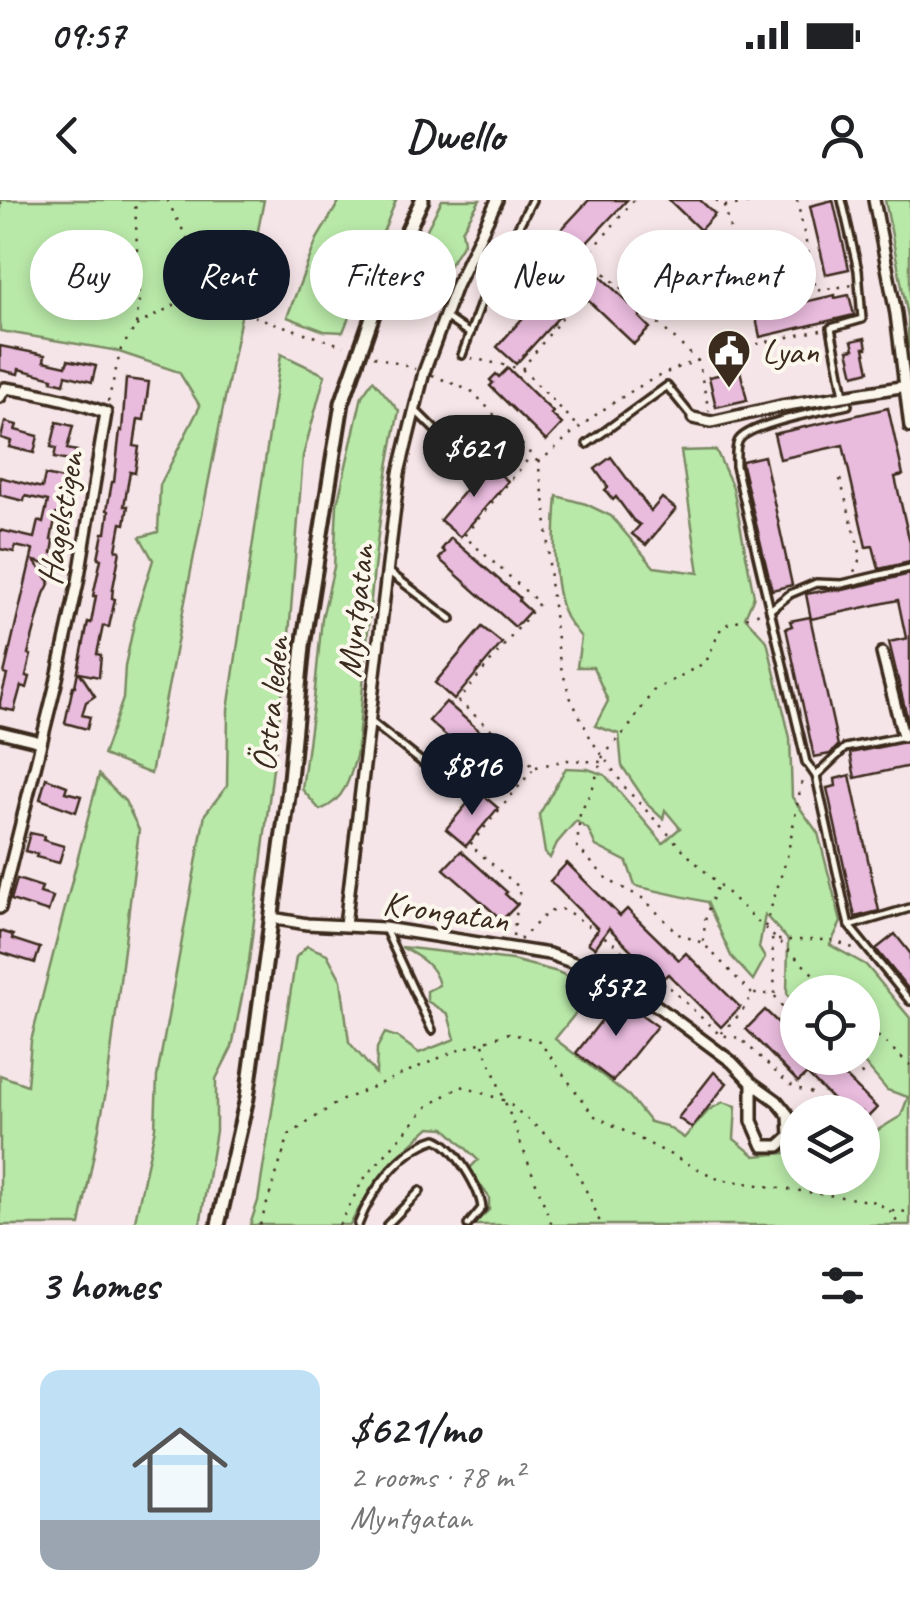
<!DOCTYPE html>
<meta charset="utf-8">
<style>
body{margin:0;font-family:Caveat,sans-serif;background:#f6f6f6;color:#202124;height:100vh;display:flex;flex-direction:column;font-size:38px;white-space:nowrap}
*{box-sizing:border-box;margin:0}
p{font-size:32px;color:#757577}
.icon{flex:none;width:55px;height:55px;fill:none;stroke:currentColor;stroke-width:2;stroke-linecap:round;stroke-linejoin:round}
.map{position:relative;height:1025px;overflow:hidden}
.details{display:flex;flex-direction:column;background:#fff;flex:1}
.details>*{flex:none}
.hud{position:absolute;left:30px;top:30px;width:850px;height:90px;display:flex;gap:20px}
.controls{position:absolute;left:780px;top:775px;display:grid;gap:20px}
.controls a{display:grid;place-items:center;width:100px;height:100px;border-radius:50%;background:#fff;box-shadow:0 5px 15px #0003;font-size:50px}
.price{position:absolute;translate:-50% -85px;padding:0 22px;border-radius:35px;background:#111827;color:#fff;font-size:32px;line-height:65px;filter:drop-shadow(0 2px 5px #0008)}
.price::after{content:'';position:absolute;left:50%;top:60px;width:30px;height:22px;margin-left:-15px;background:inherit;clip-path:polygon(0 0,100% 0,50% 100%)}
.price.on{background:#222;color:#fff}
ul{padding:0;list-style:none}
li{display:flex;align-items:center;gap:30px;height:250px;padding:0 40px}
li+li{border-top:2px solid #e0e0e0}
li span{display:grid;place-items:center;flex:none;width:280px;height:200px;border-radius:20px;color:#555}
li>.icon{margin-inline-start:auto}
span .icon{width:120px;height:120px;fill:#fffc;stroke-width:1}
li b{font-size:42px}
h2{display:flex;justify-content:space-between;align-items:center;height:120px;padding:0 40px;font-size:42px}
.pill{padding:0 35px;border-radius:45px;background:#fff;box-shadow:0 5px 15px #0003;font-size:35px;line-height:90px}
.pill.on{background:#111827;color:#fff}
.status{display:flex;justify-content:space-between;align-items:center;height:70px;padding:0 50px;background:#fff;direction:ltr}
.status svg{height:28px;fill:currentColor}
header{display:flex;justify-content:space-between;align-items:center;height:130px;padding:0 40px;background:#fff;font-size:45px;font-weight:700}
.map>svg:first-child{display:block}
.green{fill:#b9e9a9;stroke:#7a8a64;stroke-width:2.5}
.building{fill:#e9bbdd;stroke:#3b2a1e;stroke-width:2.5}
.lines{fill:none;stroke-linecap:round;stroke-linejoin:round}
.service-casing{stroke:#3b2a1e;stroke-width:12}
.minor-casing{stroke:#3b2a1e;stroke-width:16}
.tertiary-casing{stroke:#3b2a1e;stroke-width:19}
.path{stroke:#3b2a1e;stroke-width:2.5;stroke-dasharray:2.5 8;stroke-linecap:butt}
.service{stroke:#fbf7ec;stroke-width:5}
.minor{stroke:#fbf7ec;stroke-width:9}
.tertiary{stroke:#fbf7ec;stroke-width:11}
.labels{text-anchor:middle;stroke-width:8;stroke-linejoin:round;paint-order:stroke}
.poi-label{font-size:35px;fill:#3b2a1e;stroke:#fbf7ec;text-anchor:start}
.street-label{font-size:35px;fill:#3b2a1e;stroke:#fbf7ec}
</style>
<div class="status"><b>09:57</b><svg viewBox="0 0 49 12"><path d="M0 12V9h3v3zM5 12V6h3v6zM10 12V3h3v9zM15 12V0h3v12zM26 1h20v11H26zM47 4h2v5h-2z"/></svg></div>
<header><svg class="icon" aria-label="back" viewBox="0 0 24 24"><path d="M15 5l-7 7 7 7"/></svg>Dwello<svg class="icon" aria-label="person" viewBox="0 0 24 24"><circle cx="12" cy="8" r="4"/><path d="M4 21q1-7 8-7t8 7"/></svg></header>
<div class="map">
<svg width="910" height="1025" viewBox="0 0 910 1025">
<rect width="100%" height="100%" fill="#f6e5e8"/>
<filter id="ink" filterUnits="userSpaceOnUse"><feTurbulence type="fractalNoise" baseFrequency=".01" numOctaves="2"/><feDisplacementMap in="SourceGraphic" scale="20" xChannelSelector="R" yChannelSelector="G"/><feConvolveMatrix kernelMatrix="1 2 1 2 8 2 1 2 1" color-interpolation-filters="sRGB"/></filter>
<g filter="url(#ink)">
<!-- green -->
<g class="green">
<path d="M 0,0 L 264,0 L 151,574 L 103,555 L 123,499 L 125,466 L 136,414 L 153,360 L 140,337 L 158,332 L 160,285 L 200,206 L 179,172 L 113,150 L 0,131 Z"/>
<path d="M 340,0 L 396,0 L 343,132 L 324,131 L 287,117 L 317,39 Z"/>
<path d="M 442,0 L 480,0 L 462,30 L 464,42 L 436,86 L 409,83 L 425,47 L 424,35 Z"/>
<path d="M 885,0 L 910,0 L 910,149 L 908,146 L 908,117 Z"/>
<path d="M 281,154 L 325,175 L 303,256 L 288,448 L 249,761 L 232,847 L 216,879 L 216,931 L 200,1025 L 134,1025 L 155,928 L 157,877 L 205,614 L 227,586 L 228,510 Z"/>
<path d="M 373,180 L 399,211 C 374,323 368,438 357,552 C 351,576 345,601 320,610 L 302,589 L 314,499 L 322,418 L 334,367 L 337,305 L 362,196 Z"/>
<path d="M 716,250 L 733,288 L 754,396 L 745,417 L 767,441 L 790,538 L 792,597 L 818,633 L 841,722 L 830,745 L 866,765 L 910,818 L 910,1025 L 473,1025 L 489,1010 L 489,997 L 469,969 L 478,960 L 445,928 L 430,927 C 394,958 372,983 350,1025 L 250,1025 L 258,1001 L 296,757 L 307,746 L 327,754 L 341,780 L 349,842 L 376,874 L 377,848 L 385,833 L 397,837 L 419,853 L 455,839 L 448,814 L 427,801 L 427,791 L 439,785 C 434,764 418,756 401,747 L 512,760 L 558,772 L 595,789 L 555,839 L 629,896 L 650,922 L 666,926 L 684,938 L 709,910 L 723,902 L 736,906 L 734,939 L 755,956 L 785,953 L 797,940 L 798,978 L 862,978 L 863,939 L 901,916 L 908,897 L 887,890 L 860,858 L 862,858 L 862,792 L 798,792 L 797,813 L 787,793 L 788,740 L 765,715 L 759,748 L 765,758 L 753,780 L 731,756 L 707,702 L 635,686 L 627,662 L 596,646 L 588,629 L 576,621 L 557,643 L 550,658 L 545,653 L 539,615 L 566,568 L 588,569 L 605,575 L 663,643 L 680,628 L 665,610 L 663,619 L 649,606 L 622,566 L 619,534 L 595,526 L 608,501 L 593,467 L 577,467 L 581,437 C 576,431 570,424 566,417 C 551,384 554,332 557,296 L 586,304 L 611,316 L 654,367 L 699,373 L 681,251 Z"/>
<path d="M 99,575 L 125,601 L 139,630 L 106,892 L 80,1025 L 0,1025 L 0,875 L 27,885 L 31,841 Z"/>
</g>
<!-- building -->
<g class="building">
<path d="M 589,0 L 627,0 L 581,49 L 561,30 Z"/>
<path d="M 669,0 L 700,0 L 715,14 L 700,30 Z"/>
<path d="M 833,0 L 849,69 L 826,74 L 810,6 Z"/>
<path d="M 573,50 L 641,115 L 639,117 L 650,128 L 634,144 L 558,72 L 566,63 L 564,60 Z"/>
<path d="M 731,65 L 742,113 L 715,119 L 704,71 Z"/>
<path d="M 545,93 L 565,110 L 516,164 L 497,147 Z"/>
<path d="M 835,95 L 835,98 L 849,95 L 854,115 L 760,137 L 755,113 Z"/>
<path d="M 865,138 L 867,148 L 864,148 L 869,171 L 854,175 L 848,150 L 854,149 L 852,141 Z"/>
<path d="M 0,146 L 45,155 L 44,161 L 66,166 L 68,160 L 96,166 L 92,182 L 66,175 L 64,184 L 52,181 L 53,178 L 19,169 L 18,174 L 0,170 Z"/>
<path d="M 508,168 L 553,212 L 551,214 L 562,224 L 546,241 L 490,186 L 493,183 L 490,180 L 496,174 L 499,177 Z"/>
<path d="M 740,170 L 747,200 L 716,207 L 709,177 Z"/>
<path d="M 126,179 L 149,182 L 144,220 L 138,219 L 134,246 L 139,247 L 135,273 L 130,272 L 124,306 L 128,306 L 125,324 L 121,323 L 116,350 L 120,351 L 113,388 L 112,398 L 115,399 L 109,427 L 103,426 L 97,454 L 101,455 L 99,477 L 80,473 L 95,496 L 86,502 L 82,515 L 90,517 L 87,529 L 65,523 L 73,486 L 75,486 L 88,422 L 91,423 L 96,396 L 93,396 L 101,359 L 98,358 L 103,333 L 106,333 L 109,311 L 107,310 L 112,282 L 114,282 L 120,230 L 122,231 Z"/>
<path d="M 888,208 L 903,275 L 895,277 L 910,343 L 910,362 L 879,369 L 873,346 L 866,347 L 843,245 L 780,259 L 774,234 Z"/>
<path d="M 5,222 L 17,225 L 15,230 L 38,236 L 34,253 L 9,247 L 11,241 L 1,238 Z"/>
<path d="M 57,222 L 73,226 L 67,249 L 77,251 L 74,262 L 54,258 L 56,248 L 51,247 Z"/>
<path d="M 764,256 L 792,385 L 772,390 L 742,265 L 742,261 Z"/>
<path d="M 611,257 L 651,311 L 662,298 L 676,309 L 646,345 L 632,334 L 640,325 L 633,320 L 616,297 L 613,300 L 605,290 L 608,287 L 595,269 Z"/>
<path d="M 487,264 L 508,281 L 460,337 L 440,320 Z"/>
<path d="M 45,275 L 63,279 L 58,301 L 67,303 L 65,315 L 56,314 L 51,340 L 54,341 L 52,353 L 56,353 L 53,366 L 34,361 L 50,382 L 44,394 L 28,454 L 31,455 L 26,476 L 30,477 L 27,488 L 21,486 L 14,511 L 0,508 L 0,502 L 7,475 L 4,474 L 33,350 L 15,346 L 14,352 L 0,349 L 0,330 L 34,338 L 38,321 L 43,323 L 48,301 L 25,296 L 24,301 L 0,295 L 0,277 L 42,288 Z"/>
<path d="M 451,338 L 520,398 L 519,401 L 530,411 L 515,427 L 439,359 L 445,352 L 442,349 Z"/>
<path d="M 910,374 L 910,521 L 908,521 L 889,442 L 908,438 L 906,438 L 898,400 L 811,419 L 806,394 L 828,390 L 843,390 Z"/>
<path d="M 810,417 L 838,546 L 830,554 L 814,557 L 786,428 L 792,426 L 790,421 Z"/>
<path d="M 482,427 L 502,443 L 454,500 L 435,483 Z"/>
<path d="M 446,502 L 510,557 L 508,559 L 521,570 L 505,588 L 429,521 Z"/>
<path d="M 910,541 L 910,566 L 855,578 L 850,553 Z"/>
<path d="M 850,575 L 879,711 L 855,717 L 827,588 L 836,586 L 835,579 Z"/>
<path d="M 46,578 L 67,586 L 65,592 L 81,596 L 76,612 L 40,599 Z"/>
<path d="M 478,591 L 498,608 L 466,646 L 446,629 Z"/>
<path d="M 30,633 L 44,636 L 43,640 L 64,646 L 59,663 L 36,657 L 37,654 L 25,651 Z"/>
<path d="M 461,651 L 507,692 L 505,694 L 517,705 L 502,720 L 444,669 Z"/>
<path d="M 567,663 L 620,716 L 627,709 L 679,760 L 686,753 L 740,807 L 721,827 L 668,774 L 661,780 L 609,728 L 595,748 L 588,743 L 598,729 L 550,681 Z"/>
<path d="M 17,679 L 42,687 L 40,693 L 53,697 L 48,712 L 11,700 Z"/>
<path d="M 0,731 L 13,735 L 12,739 L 40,748 L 35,763 L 0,752 Z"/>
<path d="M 895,734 L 910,753 L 910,791 L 876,749 Z"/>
<path d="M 619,798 L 657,826 L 613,881 L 576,853 Z"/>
<path d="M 765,810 L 798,842 L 798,858 L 812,858 L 817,862 L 821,858 L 827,858 L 877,908 L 862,923 L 862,912 L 845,912 L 807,874 L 798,882 L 746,829 Z"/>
<path d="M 714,872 L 727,883 L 692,928 L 678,918 Z"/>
</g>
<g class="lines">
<defs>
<g id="service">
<path d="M 842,0 L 858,70 L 862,119 L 831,128 L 844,195"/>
<path d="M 445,117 L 470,134"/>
<path d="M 462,155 L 485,92 L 532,0"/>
<path d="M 415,210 L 466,261"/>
<path d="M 587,244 L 667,186 L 693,218"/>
<path d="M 389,372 L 451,419"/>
<path d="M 770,410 L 790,394 L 816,383 L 842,384 L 910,368"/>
<path d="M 370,521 L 443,579"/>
<path d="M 910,535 L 845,548 L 816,576 L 849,726 L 910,801"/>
<path d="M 816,576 L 806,562 L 736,266 C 736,259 735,249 738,242 C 745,224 827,210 848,205"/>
<path d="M 849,726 L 910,708"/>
<path d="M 386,731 L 432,830"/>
<path d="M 358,1025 C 371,991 400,950 436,939 C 455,946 480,989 482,1008 L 468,1025"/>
<path d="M 387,1025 L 420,991"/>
</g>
<g id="minor">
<path d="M 874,0 L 896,114 L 910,227"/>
<path d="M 0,197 L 5,188 C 40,193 73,200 106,213 L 78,382 L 56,483 L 0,708"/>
<path d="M 693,218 L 711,222 L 781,206 L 907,186"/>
<path d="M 882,453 L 903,536"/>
<path d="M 0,532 L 41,542"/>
<path d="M 272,718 L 307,724 L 384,728 L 549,754 L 622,780 L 732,862 L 752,883 L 777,901 L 789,916 L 790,936 L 779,946 L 763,946 L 752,921 L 752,883"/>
<path d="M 345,725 L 399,273 L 424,172 L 456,86 L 497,0"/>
</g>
<path id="tertiary" d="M 218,1025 L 247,898 L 289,589 L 303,446 L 342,203 L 386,77 L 422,0"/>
</defs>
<!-- service casing -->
<use href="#service" class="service-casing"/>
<!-- minor casing -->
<use href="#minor" class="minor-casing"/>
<!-- tertiary casing -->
<use href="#tertiary" class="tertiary-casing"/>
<!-- path -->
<g class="path">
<path d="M 167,0 L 222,105"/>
<path d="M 634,0 L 590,53 L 595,64 L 698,161 L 709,211"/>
<path d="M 716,0 L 725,6 L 780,0"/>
<path d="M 797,0 L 816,89"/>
<path d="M 0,4 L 7,0"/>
<path d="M 725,6 L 744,92 L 749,101 L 853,85"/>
<path d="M 547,47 L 588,53"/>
<path d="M 136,126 L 174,105 L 195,101 L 223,106 L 344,146"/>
<path d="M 374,156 L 415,169"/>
<path d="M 471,158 L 522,169 L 578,226"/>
<path d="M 522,169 L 575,101 L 549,73 L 552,56 L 529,27"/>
<path d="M 432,175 L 473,192 L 538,262 L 546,311 L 550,381 L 560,464 L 571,499 L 592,541 L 627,590 L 690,657 L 832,792"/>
<path d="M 108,202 L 121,149 L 136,126 L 139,100 L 135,0"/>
<path d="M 538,262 C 554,251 565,238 580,227 C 596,214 614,202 632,191 C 689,155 760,144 825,129"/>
<path d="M 840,279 L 861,356 L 854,372"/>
<path d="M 536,567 L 567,560 L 601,562"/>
<path d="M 765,727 L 787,657 L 803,575"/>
<path d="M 513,736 L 520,688 L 470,645 L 535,567 L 458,501 L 539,403 L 464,336 L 530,257"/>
<path d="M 520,740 L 548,712 L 564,709 L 616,745 L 648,777 L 667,785 L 720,835 L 740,838 L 781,877 L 795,888 L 809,891 L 831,912"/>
<path d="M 778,740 L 832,740 L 858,750"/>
<path d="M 703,741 L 706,715 L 717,687"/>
<path d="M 752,794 L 703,743 L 678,734 L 644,699 L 608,680 L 577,647 L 580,614 L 593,587 L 603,556 L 629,527 L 653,491 L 706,462 L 722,426 L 763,412"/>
<path d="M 775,796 L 779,803 L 798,821"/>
<path d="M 862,822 L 910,865"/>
<path d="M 721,833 L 742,812 L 752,794 L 775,794 L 772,736"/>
<path d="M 483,844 L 552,1025"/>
<path d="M 846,858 L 866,878"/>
<path d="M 892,1011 L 910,1012"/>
<path d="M 260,1025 L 289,935 L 338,902 L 453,852 L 509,833 L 539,841 L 593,915 L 718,979 L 876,1002 L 890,1011 L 899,1025"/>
<path d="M 339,1025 L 363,980 L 428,906 L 461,886 L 506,901 L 566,952 L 592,1002 L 601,1025"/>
</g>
<!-- service -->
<use href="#service" class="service"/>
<!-- minor -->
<use href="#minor" class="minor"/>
<!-- tertiary -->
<use href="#tertiary" class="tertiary"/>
</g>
</g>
<!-- icons -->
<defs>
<symbol id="civic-pin" viewBox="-11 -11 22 30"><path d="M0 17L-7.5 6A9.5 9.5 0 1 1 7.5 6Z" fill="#3b2a1e" stroke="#fbf7ec"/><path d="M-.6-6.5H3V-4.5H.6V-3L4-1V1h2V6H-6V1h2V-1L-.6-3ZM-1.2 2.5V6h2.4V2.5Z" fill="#fff"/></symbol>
</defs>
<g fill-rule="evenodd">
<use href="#civic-pin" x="704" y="126" width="50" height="68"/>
</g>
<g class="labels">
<!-- poi labels -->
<g class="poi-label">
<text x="762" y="163">Lyan</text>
</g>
<!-- street labels -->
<g class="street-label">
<text transform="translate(60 318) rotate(-80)" y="12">Hagelstigen</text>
<text transform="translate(355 411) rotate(-84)" y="12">Myntgatan</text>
<text transform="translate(270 504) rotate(-84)" y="12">Östra leden</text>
<text transform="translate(446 711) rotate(8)" y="12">Krongatan</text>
</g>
</g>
</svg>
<div class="controls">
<a><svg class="icon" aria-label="locate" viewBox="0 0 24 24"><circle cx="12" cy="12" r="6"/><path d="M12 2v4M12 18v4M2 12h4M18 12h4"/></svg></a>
<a><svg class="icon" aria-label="layers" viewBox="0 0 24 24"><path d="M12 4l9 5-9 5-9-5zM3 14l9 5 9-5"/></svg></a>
</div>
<b class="price on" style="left:474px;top:300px">$621</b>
<b class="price" style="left:472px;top:618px">$816</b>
<b class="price" style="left:616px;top:839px">$572</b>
<div class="hud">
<a class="pill">Buy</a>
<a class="pill on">Rent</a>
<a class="pill">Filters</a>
<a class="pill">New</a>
<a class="pill">Apartment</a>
</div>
</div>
<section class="details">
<h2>3 homes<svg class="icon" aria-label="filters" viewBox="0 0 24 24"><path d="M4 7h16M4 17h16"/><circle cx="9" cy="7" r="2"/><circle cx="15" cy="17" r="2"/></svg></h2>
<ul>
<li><span style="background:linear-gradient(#bfe0f5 75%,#9aa5b1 0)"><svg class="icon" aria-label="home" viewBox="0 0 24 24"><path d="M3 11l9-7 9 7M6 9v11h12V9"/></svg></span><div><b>$621/mo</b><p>2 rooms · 78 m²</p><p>Myntgatan</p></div></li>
</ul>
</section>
